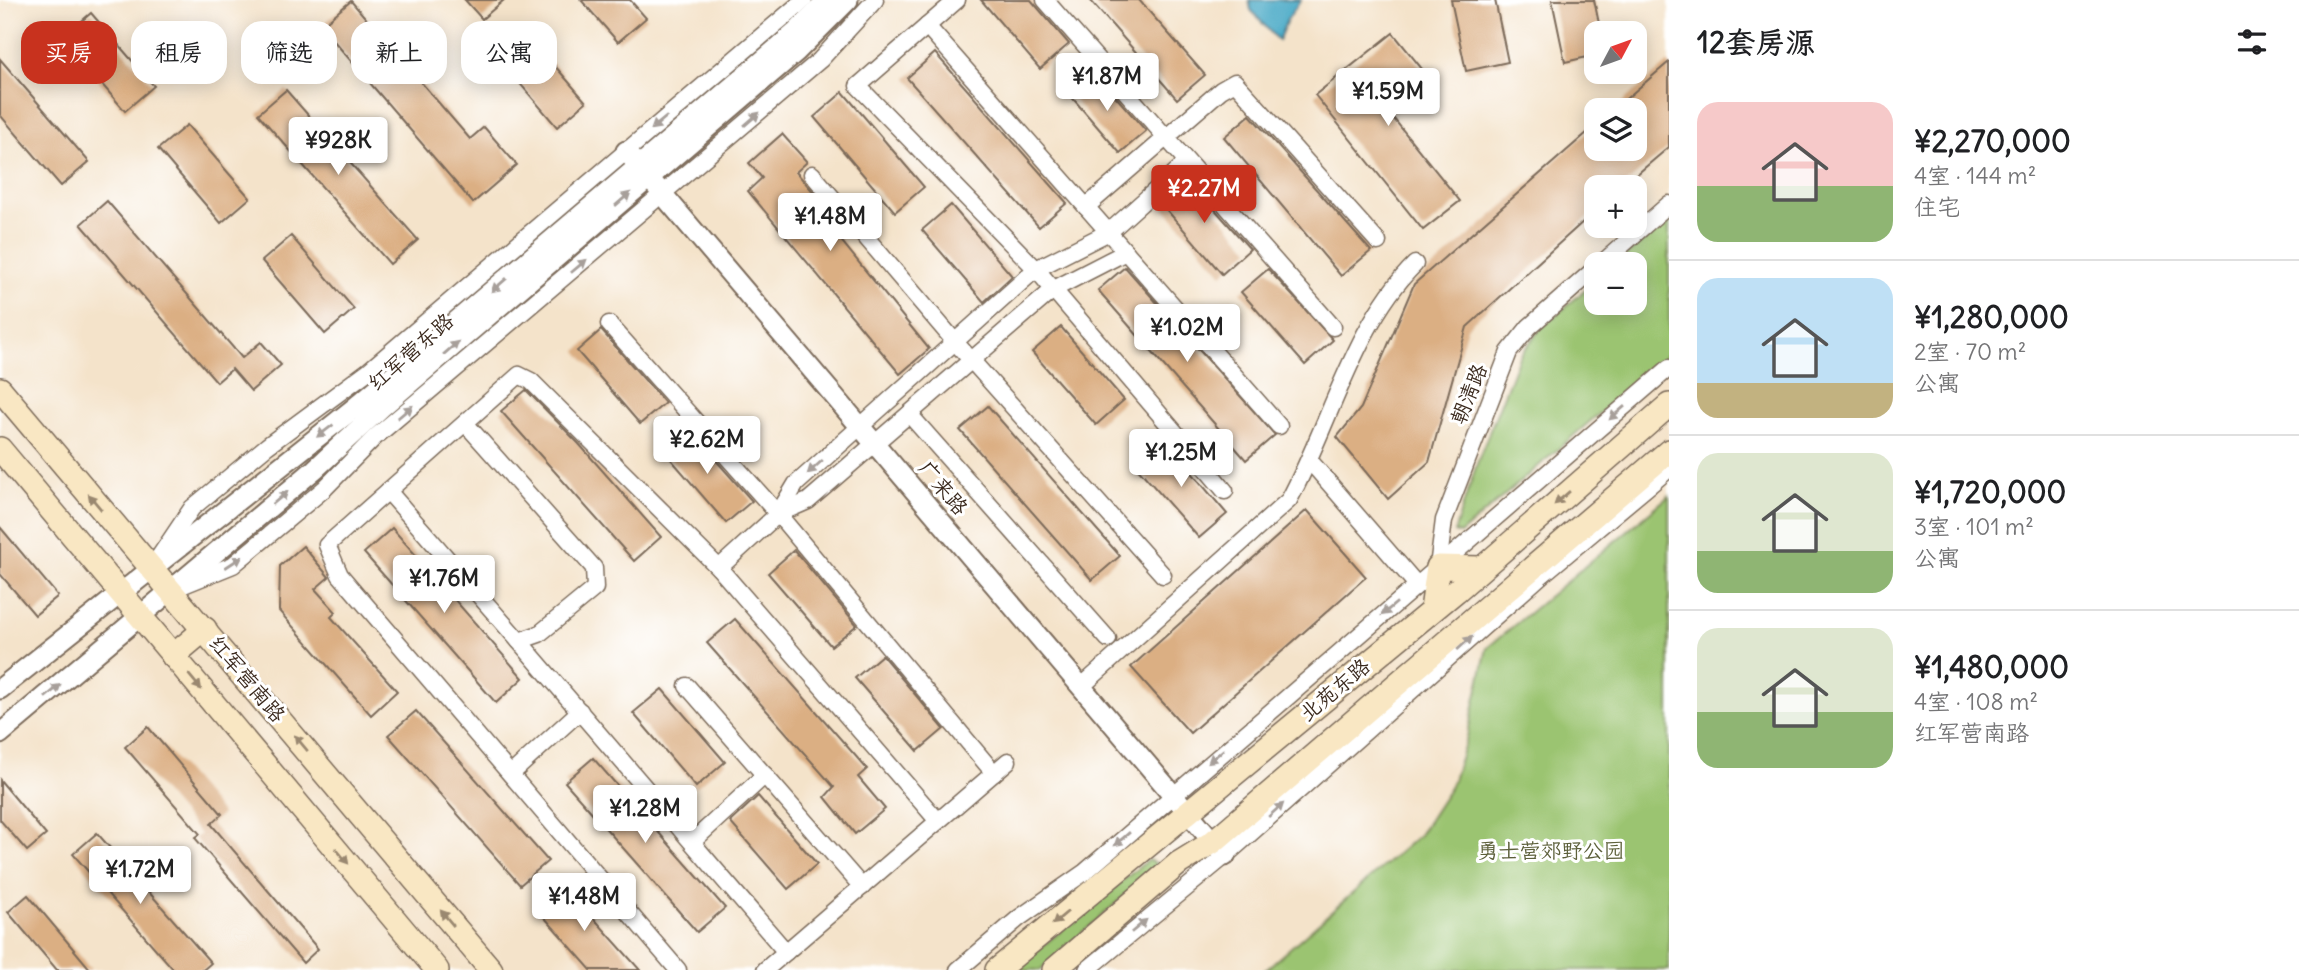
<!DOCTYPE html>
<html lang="zh">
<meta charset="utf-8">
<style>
body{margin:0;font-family:Delius,"LXGW WenKai TC",sans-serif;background:#f2f2f2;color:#202124;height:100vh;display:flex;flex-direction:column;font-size:26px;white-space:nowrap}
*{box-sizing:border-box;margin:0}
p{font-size:23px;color:#757577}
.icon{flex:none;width:38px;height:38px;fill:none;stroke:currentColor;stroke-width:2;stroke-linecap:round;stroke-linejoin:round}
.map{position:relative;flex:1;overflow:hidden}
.side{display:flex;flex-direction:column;background:#fff;width:630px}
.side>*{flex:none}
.top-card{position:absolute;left:21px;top:21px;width:665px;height:63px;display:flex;gap:14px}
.needle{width:46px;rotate:49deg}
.fabs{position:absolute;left:1584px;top:21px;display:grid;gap:14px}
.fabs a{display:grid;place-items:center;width:63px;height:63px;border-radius:14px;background:#fff;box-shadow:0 4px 18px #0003;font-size:35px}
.price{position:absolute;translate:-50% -60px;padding:0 16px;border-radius:7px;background:#fff;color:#222;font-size:23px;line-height:46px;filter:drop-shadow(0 2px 4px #0008)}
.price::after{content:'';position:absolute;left:50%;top:42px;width:21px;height:16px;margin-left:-10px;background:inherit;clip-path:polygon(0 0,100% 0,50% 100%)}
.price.current{background:#c8321e;color:#fff}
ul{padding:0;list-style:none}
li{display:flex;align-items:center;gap:21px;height:175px;padding:0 28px}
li+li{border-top:2px solid #e0e0e0}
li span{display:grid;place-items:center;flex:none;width:196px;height:140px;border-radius:21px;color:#555}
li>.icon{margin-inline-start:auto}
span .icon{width:84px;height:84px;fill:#fffc;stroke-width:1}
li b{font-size:30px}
h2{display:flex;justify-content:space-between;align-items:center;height:84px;padding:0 28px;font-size:30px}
.chip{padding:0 24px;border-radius:21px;background:#fff;box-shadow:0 4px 18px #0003;font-size:24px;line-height:63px}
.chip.current{background:#c8321e;color:#fff}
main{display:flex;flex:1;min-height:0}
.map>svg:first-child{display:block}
.green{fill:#9bc471;stroke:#6b7748;stroke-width:2}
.water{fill:#45a7c5;stroke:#406872;stroke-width:2}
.building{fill:#dbaf83}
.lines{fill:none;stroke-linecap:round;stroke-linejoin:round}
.minor-casing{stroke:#7c6b5a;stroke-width:19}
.tertiary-casing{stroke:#7c6b5a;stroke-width:23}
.secondary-casing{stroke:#7c6b5a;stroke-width:26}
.minor{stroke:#fff;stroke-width:16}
.tertiary{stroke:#fff;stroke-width:19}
.secondary{stroke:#f9e7c3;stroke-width:23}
.oneway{fill:#a79f9a}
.oneway2{fill:#9a8870}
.labels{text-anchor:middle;stroke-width:6;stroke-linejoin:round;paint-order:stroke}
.street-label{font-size:21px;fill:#3b2a1e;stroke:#fff}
.park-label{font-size:21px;fill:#5d603b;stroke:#fff}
</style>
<main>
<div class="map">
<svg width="1669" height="970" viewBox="0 0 1669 970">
<rect width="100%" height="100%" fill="#fff"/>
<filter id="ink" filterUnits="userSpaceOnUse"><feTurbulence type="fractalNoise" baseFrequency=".0143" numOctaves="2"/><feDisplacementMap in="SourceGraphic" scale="14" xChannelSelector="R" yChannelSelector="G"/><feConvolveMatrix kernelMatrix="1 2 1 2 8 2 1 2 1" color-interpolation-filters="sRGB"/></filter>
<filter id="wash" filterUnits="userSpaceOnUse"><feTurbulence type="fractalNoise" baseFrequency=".00686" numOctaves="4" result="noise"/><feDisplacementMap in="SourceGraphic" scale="28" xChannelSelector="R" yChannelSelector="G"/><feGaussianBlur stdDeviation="1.57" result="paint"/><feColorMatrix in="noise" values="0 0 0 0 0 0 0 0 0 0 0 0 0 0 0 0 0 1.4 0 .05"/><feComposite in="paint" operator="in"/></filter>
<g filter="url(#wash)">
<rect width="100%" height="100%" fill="#f4e3ca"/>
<!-- green -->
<g class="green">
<path d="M 1669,218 L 1669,353 L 1460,534 L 1454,532 L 1479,458 L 1519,357 L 1541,328 L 1596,281 L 1596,303 L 1634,303 L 1634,264 L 1616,264 Z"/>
<path d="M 1669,496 L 1669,970 L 1265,970 L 1419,835 L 1451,786 L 1467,737 L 1487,648 Z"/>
<path d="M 1148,860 L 1156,863 L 1154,870 L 1040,970 L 1013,970 Z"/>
</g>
<!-- water -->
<path class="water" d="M 1249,0 L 1301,0 L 1287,20 L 1278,41 L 1251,10 Z"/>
<g id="blocks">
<!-- building -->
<g class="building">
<path d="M 465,0 L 504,0 L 482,19 Z"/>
<path d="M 581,0 L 630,0 L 646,18 L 618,42 Z"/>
<path d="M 981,0 L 1031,0 L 1069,44 L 1040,69 Z"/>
<path d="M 1090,0 L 1139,0 L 1205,75 L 1177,99 Z"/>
<path d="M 1451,0 L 1495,0 L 1508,62 L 1466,71 Z"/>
<path d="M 1552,0 L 1594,0 L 1601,33 L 1596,33 L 1596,55 L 1565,62 Z"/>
<path d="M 351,1 L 470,139 L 484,127 L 517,165 L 473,203 L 321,26 Z"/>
<path d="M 91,13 L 154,86 L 125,111 L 62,38 Z"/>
<path d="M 523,29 L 586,102 L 557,127 L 494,53 Z"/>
<path d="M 1393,33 L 1427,75 L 1385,108 L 1460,201 L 1423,230 L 1315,95 Z"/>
<path d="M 935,53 L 1067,203 L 1039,227 L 907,78 Z"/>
<path d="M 0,59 L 89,162 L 61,186 L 0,115 Z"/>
<path d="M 1669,62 L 1669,147 L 1622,187 L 1596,187 L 1596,210 L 1467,327 L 1429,462 L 1388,499 L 1337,437 L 1361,408 L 1414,284 L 1596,125 L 1596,149 L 1634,149 L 1634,110 L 1613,110 Z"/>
<path d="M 1094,72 L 1146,131 L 1120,153 L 1069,94 Z"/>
<path d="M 286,90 L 418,240 L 390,264 L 258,114 Z"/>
<path d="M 843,92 L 924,187 L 895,212 L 814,117 Z"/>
<path d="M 1250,115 L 1371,251 L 1341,276 L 1224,137 Z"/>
<path d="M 187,125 L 250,198 L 221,223 L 158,149 Z"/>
<path d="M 782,134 L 807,162 L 796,172 L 816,195 L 809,201 L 929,349 L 900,374 L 748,191 L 762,178 L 749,163 Z"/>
<path d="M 1186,177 L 1250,249 L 1222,274 L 1159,201 Z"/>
<path d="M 107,201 L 242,358 L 261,342 L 281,365 L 251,391 L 232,369 L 217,382 L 81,224 Z"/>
<path d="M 951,205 L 1012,276 L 984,302 L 922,230 Z"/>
<path d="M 291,236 L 354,309 L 325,334 L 262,261 Z"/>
<path d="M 1125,267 L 1275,435 L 1246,460 L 1098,290 Z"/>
<path d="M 1268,269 L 1333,340 L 1305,365 L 1241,292 Z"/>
<path d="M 1061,327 L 1124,400 L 1096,425 L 1032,352 Z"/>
<path d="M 601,330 L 665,403 L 640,424 L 577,351 Z"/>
<path d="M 526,390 L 579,444 L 661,537 L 634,561 L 501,411 Z"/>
<path d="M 988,406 L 1120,556 L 1092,580 L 960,430 Z"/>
<path d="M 688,429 L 752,501 L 726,523 L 663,450 Z"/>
<path d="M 1164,440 L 1227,514 L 1199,538 L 1135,465 Z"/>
<path d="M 1307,510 L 1366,577 L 1190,733 L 1131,667 Z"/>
<path d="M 0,527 L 58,596 L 35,615 L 0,574 Z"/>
<path d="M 392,528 L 523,678 L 496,703 L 364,553 Z"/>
<path d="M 303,546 L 329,577 L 315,589 L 336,612 L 331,617 L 397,691 L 371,715 L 279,611 L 280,566 Z"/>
<path d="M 794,550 L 857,625 L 831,646 L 768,573 Z"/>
<path d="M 735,619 L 867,769 L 858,777 L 885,809 L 855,834 L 825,797 L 834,787 L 707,643 Z"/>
<path d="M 882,655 L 944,729 L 918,751 L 855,678 Z"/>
<path d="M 662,689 L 725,762 L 696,787 L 633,713 Z"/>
<path d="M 416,711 L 548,861 L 520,885 L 388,735 Z"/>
<path d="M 148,727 L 222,814 L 211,824 L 318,949 L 303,963 L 195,838 L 200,834 L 125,747 Z"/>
<path d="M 593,758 L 725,908 L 697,932 L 565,782 Z"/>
<path d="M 0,780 L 46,835 L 27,851 L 0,820 Z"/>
<path d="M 758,796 L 817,864 L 788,889 L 730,822 Z"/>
<path d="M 97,833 L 211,963 L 203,970 L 174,970 L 73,854 Z"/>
<path d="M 564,885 L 640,970 L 591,970 L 537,909 Z"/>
<path d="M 28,895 L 91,970 L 57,970 L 8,912 Z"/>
</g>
</g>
</g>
<g filter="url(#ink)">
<use href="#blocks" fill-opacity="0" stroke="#7c6b5a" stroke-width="2"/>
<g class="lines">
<defs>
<g id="minor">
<path d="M 957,0 L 858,86 L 1036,269 L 1225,491"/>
<path d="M 1045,0 L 1333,327"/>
<path d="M 927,26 L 1279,426"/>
<path d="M 812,174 L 956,343 L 1163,575"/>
<path d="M 1086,207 L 1221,90 L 1235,82 L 1378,242"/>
<path d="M 1601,264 L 1669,204"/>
<path d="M 609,324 L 778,514 L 994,773"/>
<path d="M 909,414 L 1108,639"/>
<path d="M 1310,461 L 1417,585"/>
<path d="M 388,491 L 519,641 L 539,634 L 595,588 L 594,568 L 465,423"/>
<path d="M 778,514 L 808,501 L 1054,289 L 1126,252"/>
<path d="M 157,560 L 192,508 L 267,446 L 367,372 L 804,0"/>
<path d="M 1438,567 L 1444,520 L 1509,352 L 1529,327 L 1596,268"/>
<path d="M 719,568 L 778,514 L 796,484 L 1036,269 L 1109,232 L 1187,162"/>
<path d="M 181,586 L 233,565 L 324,489 L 374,438 L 820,60 L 875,0"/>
<path d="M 519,641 L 786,952"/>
<path d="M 687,686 L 862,887"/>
<path d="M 1081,687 L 1289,500 C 1330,424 1355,323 1415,264"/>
<path d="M 511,774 L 580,711"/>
<path d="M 692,842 L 765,775"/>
<path d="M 678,970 L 340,575 L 327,545 L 519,375 L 531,381 L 719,568 L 938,821"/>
<path d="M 765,970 L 1008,761"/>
<path d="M 958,970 L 1019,918 L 1085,872 L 1669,368"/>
<path d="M 1087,970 L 1225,856 L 1543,574 L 1669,469"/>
</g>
<g id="tertiary">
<path d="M 626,151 L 1225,856"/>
<path d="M 0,689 L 353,409 L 796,32 L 828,0"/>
<path d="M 0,734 L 315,469 L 382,407 L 796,52 L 848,0"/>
</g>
<g id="secondary">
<path d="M 0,389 L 491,970"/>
<path d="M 0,449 L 437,970"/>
<path d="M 1432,610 L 1438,567 L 1481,568"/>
<path d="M 173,656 L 205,629"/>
<path d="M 997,970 L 1456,591 L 1669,405"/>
<path d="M 1054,970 L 1179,863 L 1213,842 L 1669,451"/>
</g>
</defs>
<!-- minor casing -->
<use href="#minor" class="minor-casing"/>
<!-- tertiary casing -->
<use href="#tertiary" class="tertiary-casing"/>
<!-- secondary casing -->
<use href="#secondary" class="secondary-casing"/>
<!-- minor -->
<use href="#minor" class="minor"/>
<!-- tertiary -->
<use href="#tertiary" class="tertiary"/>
<!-- secondary -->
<use href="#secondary" class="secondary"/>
</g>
<!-- one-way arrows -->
<defs><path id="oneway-solid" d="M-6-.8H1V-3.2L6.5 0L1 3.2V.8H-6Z" transform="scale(1.75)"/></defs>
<g class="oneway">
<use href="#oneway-solid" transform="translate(752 119) rotate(-41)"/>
<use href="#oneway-solid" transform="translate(659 123) rotate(140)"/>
<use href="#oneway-solid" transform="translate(623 199) rotate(-41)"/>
<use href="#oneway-solid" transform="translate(579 266) rotate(-40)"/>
<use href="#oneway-solid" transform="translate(499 285) rotate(139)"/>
<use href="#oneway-solid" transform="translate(451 348) rotate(-41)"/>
<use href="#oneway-solid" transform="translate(405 412) rotate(-40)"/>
<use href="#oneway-solid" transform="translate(1617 413) rotate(139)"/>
<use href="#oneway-solid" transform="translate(325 431) rotate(143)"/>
<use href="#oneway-solid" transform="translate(815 467) rotate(138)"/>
<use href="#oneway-solid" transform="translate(280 498) rotate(-40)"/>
<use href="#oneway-solid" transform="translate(234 562) rotate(-33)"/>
<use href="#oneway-solid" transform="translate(1389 609) rotate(140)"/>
<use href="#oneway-solid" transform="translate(1465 643) rotate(-42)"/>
<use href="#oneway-solid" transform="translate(53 691) rotate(-40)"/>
<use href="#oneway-solid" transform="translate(1216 756) rotate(140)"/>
<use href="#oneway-solid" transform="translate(1276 810) rotate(-42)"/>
<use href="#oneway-solid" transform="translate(1122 839) rotate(139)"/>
<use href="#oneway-solid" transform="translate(1139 926) rotate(-40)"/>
</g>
<g class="oneway2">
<use href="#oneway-solid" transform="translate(1562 498) rotate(139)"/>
<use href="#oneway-solid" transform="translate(95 502) rotate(-130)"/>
<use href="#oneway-solid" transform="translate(195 682) rotate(50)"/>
<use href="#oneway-solid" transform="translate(301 743) rotate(-130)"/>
<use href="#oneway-solid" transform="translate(342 856) rotate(50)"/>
<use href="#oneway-solid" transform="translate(447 918) rotate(-130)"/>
<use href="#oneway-solid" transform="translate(1060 918) rotate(140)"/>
</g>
</g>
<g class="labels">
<!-- street labels -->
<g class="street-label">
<text transform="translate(411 352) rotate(-41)" y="7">红军营东路</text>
<text transform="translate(1469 394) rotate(-68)" y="7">朝清路</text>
<text transform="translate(943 488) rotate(50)" y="7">广来路</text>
<text transform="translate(247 679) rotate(50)" y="7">红军营南路</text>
<text transform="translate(1335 690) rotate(-40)" y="7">北苑东路</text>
</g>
<!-- park labels -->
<g class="park-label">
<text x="1551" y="858">勇士营郊野公园</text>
</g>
</g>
</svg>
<div class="fabs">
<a><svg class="needle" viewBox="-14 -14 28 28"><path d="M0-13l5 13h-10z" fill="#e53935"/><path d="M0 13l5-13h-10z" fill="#757577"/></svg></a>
<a><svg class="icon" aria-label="layers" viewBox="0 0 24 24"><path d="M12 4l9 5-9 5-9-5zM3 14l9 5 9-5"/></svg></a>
<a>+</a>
<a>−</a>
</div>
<b class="price" style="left:1107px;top:113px">¥1.87M</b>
<b class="price" style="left:1388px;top:128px">¥1.59M</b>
<b class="price" style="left:338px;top:177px">¥928K</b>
<b class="price current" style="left:1204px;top:225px">¥2.27M</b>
<b class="price" style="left:830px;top:253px">¥1.48M</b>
<b class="price" style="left:1187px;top:364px">¥1.02M</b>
<b class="price" style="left:707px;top:476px">¥2.62M</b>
<b class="price" style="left:1181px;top:489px">¥1.25M</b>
<b class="price" style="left:444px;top:615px">¥1.76M</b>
<b class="price" style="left:645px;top:845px">¥1.28M</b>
<b class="price" style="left:140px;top:906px">¥1.72M</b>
<b class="price" style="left:584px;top:933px">¥1.48M</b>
<div class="top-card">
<a class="chip current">买房</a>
<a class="chip">租房</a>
<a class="chip">筛选</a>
<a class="chip">新上</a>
<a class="chip">公寓</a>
</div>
</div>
<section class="side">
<h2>12套房源<svg class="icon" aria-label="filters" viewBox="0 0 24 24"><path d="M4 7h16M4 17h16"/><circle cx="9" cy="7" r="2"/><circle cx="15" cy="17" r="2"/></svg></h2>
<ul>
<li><span style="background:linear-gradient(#f6c9c9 60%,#8fb573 0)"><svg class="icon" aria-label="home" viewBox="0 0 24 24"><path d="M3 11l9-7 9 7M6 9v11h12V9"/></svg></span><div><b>¥2,270,000</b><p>4室 · 144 m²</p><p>住宅</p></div></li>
<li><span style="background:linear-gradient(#bfe0f5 75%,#c2b280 0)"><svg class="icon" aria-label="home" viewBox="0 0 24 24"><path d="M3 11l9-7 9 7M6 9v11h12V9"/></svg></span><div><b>¥1,280,000</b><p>2室 · 70 m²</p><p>公寓</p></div></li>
<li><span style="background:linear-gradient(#dfe7d0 70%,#8fb573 0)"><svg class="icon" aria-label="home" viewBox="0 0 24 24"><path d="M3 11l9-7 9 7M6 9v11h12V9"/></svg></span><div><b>¥1,720,000</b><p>3室 · 101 m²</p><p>公寓</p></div></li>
<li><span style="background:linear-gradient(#dfe7d0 60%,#8fb573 0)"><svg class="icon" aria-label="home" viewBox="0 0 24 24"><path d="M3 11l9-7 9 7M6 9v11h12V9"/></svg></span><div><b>¥1,480,000</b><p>4室 · 108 m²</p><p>红军营南路</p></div></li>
</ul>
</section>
</main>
